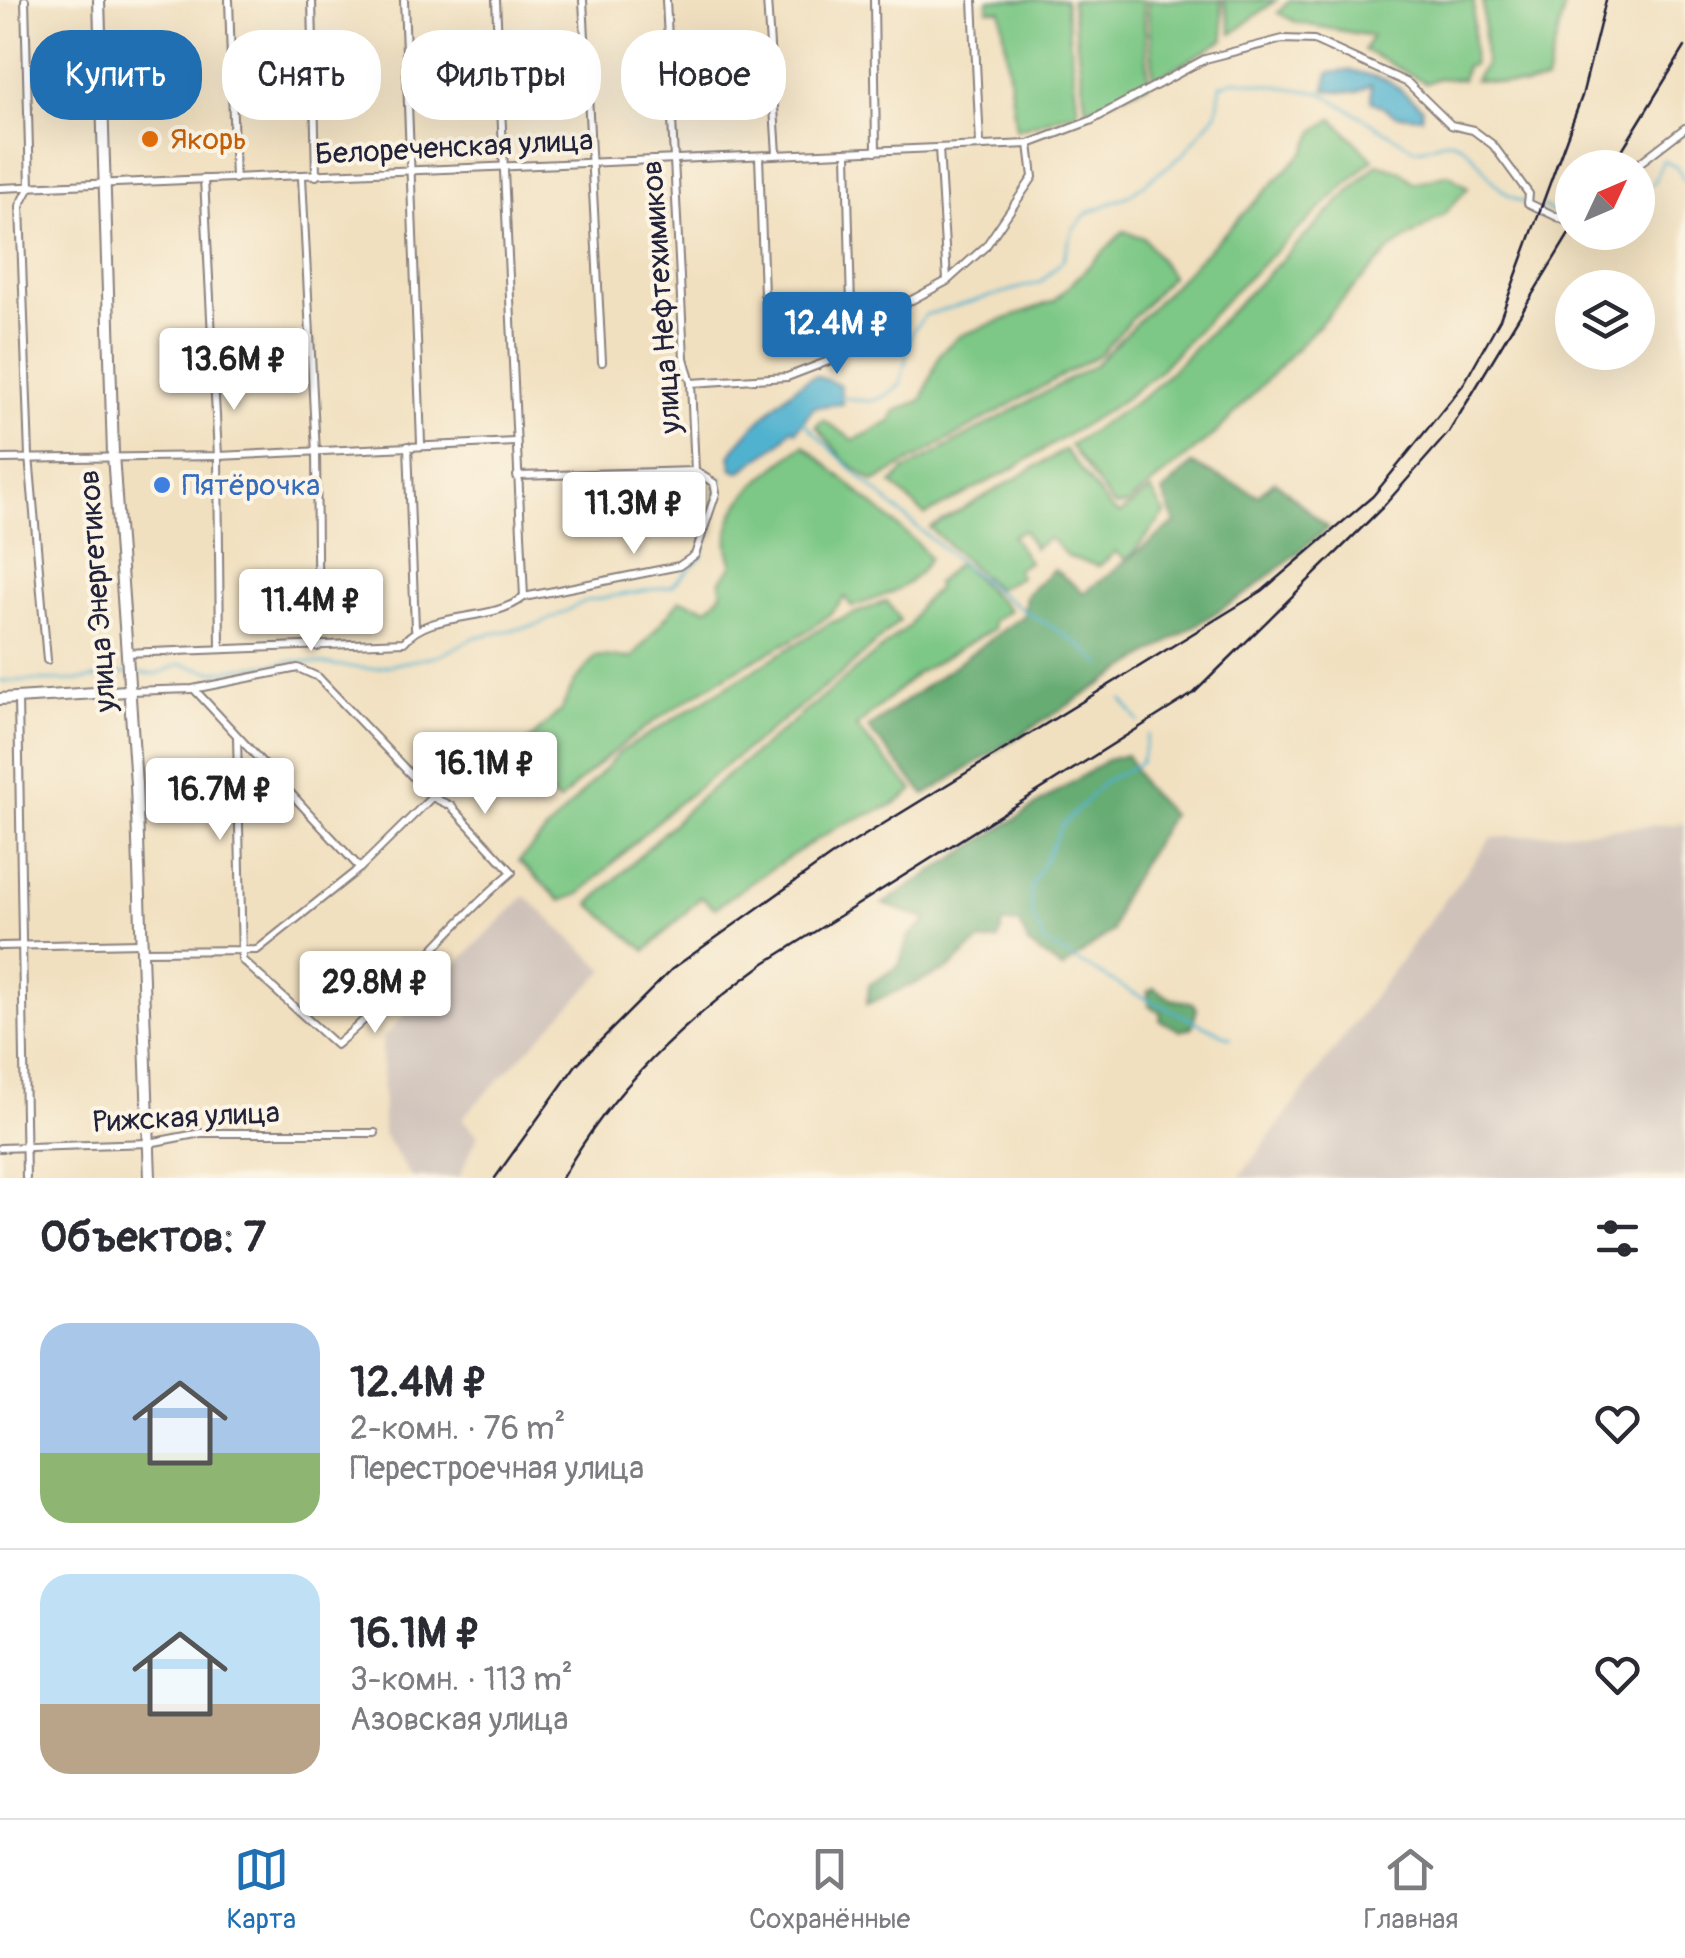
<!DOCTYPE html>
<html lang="ru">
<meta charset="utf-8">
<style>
body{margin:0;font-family:Pangolin,sans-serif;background:#f2f2f3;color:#2b2b33;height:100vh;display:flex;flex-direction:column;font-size:38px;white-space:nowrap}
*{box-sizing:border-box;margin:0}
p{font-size:32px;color:#7c7c81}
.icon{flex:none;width:55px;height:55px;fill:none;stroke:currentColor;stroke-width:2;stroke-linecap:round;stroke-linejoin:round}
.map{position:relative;height:1178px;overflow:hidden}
.details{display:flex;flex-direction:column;background:#fff;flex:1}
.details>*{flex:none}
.banner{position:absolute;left:30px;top:30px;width:1000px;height:90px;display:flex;gap:20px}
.needle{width:65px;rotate:46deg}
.fabs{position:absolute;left:1555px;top:150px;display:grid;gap:20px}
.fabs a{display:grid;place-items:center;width:100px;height:100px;border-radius:50%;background:#fff;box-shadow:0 10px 40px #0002;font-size:50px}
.price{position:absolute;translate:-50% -85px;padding:0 22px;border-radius:10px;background:#fff;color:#222;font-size:32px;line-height:65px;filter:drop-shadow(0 2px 5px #0008)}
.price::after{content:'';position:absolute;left:50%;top:60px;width:30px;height:22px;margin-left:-15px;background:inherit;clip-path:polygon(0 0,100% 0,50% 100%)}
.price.on{background:#1f6fb2;color:#fff}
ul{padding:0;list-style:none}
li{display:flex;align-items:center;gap:30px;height:250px;padding:0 40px}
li+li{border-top:2px solid #e1e1e2}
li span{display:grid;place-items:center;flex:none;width:280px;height:200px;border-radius:30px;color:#555}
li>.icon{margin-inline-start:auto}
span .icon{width:120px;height:120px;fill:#fffc;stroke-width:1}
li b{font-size:42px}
h2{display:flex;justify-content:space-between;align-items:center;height:120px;padding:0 40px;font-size:42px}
.chip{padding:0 35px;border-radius:40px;background:#fff;box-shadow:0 10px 40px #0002;font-size:35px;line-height:90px}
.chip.on{background:#1f6fb2;color:#fff}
.tabs{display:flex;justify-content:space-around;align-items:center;height:140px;border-top:2px solid #e1e1e2;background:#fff;font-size:28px;color:#7c7c81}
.tabs a{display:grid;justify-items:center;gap:5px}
.tabs .on{color:#1f6fb2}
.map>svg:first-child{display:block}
.industrial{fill:#cec1b9}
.green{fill:#7dc886;stroke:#507560;stroke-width:2.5}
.forest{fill:#66ac73;stroke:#446757;stroke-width:2.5}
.water{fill:#51b2cf;stroke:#3a6a85;stroke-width:2.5}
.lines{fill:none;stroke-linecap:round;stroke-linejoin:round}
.stream{stroke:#51b2cf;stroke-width:2.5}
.street-casing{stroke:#8a817e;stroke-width:10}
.primary-casing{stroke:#8a817e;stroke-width:14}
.street{stroke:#fff;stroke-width:6}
.primary{stroke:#fff;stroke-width:10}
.rail{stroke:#22223b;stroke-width:2.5}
.food-dot{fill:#e8710a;stroke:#fcf5e5;stroke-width:4}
.shop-dot{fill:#3f7fe0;stroke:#fcf5e5;stroke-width:4}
.labels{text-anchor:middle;stroke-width:8;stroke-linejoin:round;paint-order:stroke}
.food-label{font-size:30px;fill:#c56008;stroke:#fcf5e5;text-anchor:start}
.street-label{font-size:30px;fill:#22223b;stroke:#fcf5e5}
.shop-label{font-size:30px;fill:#366cbe;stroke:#fcf5e5;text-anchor:start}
</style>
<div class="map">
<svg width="1685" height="1178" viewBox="0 0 1685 1178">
<rect width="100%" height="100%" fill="#fcf5e5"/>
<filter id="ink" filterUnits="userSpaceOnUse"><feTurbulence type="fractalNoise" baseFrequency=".01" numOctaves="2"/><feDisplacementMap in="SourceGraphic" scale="20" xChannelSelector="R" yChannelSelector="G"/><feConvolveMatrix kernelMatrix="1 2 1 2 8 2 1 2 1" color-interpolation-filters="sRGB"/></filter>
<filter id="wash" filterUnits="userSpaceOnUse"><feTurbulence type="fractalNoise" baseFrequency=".0048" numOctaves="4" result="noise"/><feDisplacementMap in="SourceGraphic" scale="40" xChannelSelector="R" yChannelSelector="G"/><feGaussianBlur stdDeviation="2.25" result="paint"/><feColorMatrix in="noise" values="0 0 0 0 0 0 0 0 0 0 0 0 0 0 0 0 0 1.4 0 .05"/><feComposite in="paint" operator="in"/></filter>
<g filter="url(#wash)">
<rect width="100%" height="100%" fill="#f1e0c0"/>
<!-- industrial -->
<g class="industrial">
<path d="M 1685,823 L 1685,1178 L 1239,1178 L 1491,838 Z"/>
<path d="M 525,896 L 605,970 L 462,1118 L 478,1135 L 459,1178 L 412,1178 L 383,1134 L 382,1038 Z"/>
</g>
<!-- green -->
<g class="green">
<path d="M 988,0 L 1065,0 L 1078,111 L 1016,130 L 1001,10 L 988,10 Z"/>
<path d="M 1071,0 L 1143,0 L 1149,84 L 1086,110 Z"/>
<path d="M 1147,0 L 1221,0 L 1224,40 L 1154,80 Z"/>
<path d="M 1224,0 L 1276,0 L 1232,34 Z"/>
<path d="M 1290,0 L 1474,0 L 1473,65 L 1466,66 L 1462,80 L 1438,78 L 1427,83 L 1364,50 L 1372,36 L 1298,23 L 1278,13 Z"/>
<path d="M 1483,0 L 1566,0 L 1546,82 L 1525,86 L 1474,80 L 1485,66 Z"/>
<path d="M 1333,119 L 1373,159 L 1236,289 L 1156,374 L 1119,403 L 1016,467 L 925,515 L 892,484 L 904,471 L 1096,364 L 1305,151 L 1316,130 Z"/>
<path d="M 1377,164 L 1401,171 L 1414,183 L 1449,174 L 1468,188 L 1443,215 L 1391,249 L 1216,433 L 1126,505 L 1114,506 L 1070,445 L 1149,393 Z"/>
<path d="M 1124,231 L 1144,238 L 1171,276 L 1100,354 L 874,482 L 845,461 L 816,426 L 823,420 L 854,440 L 892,421 L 894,412 L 922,400 L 940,353 L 959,336 L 1054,301 Z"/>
<path d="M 804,445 L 917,543 L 929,558 C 914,589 882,596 852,607 L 845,597 C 819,632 775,647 738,669 C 673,707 610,747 559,802 L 512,757 L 561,710 L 574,683 L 596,656 L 632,658 L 680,600 L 708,608 L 722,593 L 720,581 L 733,565 C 710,509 767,474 804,445 Z"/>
<path d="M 1065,450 L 1111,509 L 1120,514 L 1151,490 L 1165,514 L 1127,560 L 1115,552 L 1099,566 L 1068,557 L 1050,538 L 1034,548 L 1023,530 L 1012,536 L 1029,562 L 1016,569 L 1020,577 L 996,589 L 930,528 Z"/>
<path d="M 959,562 L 1009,610 L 993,621 L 993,629 L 916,674 L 856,727 L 913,790 C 888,813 867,812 838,827 C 795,852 755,879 715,908 L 701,897 L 646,951 L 590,904 L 694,803 L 909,626 L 920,605 L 937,589 L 936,583 Z"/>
<path d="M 887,601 L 900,620 L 845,671 L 667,812 L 580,894 L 561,901 L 519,861 L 620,752 L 830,623 Z"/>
</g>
<!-- forest -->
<g class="forest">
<path d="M 1192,464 L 1258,495 L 1275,481 L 1328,528 L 1250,591 L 925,795 L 868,728 L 1024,615 L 1026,595 L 1054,569 L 1084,593 L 1175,523 L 1163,492 Z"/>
<path d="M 1127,755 L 1142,784 L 1171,815 L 1121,899 L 1112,931 L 1062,969 L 1028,944 L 1020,923 L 1003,924 L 998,940 L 978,942 L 949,969 L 867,1004 L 869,985 L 899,966 L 908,938 L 928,920 L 883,904 L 1107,760 Z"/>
<path d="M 1154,988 L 1172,999 L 1193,1003 L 1197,1009 L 1192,1027 L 1181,1031 L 1160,1020 L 1161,1013 L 1149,1006 L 1148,992 Z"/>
</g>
<!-- water -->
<g class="water">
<path d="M 1351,70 L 1389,81 L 1422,107 L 1421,117 L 1395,115 L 1372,101 L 1371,84 L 1356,92 L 1325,90 L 1329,73 Z"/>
<path d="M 816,376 L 840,385 L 842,404 L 814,407 L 796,431 L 792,428 L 780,443 L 740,472 L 733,469 L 730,456 C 740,438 797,379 816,376 Z"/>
</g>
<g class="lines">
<!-- stream -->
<g class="stream">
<path d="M 1638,194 L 1654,183 L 1663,160 L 1677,167 L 1685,181"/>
<path d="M 1543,207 L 1562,216"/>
<path d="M 1595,232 L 1605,237 L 1615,232"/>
<path d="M 837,396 C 864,401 874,408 900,385 L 912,332 L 925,315 L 1041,282 L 1063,260 L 1073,229 L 1087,213 L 1128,196 L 1183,155 L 1217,112 L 1221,85 L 1235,80 L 1322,93 L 1415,149 C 1429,150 1439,138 1454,142 C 1478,148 1488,192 1525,203"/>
<path d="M 803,421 C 864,484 931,541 1001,595 C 1034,620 1073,634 1102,665"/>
<path d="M 135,673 L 156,674 L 181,664 L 213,672 L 296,661 L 371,669 L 441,655 L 475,637 L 538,625 L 586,601 L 672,586 L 702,556 L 722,478"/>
<path d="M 0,681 L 82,680 L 127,673"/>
<path d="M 1122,699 L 1139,722"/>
<path d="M 1148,735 L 1140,763 L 1105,781 L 1062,826 L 1030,889 L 1032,915 L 1045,943 L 1132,992 L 1231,1038"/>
</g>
</g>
</g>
<g filter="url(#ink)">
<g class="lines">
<defs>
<g id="street">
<path d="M 25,0 L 30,187 L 20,206 L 29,456 L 47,660"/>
<path d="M 229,0 L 235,179"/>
<path d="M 312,0 L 316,176"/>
<path d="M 404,0 L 421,443"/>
<path d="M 496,0 L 524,597"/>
<path d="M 583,0 L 602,362"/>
<path d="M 666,0 L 684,358 L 691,383 L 695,471"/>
<path d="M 767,0 L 777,154"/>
<path d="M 874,0 L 876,151"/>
<path d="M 973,0 L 980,144"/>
<path d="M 939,148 L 947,280"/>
<path d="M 847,154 L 852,346"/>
<path d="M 759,156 L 764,294"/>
<path d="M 1633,168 L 1685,128"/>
<path d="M 302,177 L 316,453 L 318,647"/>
<path d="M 204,179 L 218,456 L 220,648"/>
<path d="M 0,188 L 1029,144 L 1090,121 L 1205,59 L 1283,39 L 1314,40 L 1408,83 L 1451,125 L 1473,130 L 1493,145 L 1529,194 L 1528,203 L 1572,224"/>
<path d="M 691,383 L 787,377 L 852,352 L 860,328 L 947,281 L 986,246 L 1033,177 L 1029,144"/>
<path d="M 408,446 L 415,628"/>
<path d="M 0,459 L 218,456 L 515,442"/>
<path d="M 517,476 L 695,471"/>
<path d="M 125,653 L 404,642 C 431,609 490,624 524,597 L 679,566 L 695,555 L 716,493 L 714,483 L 695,471"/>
<path d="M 194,689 L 360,868"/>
<path d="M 128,691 L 193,689 L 298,668 L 318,677 L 432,797 L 451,806 L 512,872 C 448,927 399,992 336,1045 L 242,960 L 237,736"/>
<path d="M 18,698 L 26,1178"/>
<path d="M 0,946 L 141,943"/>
<path d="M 141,951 L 257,950 L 360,868 L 432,797"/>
<path d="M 0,1148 L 149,1143 L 201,1133 L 375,1133"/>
</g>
<g id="primary">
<path d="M 99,0 L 113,454 L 136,784 L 150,1178"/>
<path d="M 0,699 L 127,691"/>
</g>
</defs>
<!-- street casing -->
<use href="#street" class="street-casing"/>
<!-- primary casing -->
<use href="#primary" class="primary-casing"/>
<!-- street -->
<use href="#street" class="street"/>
<!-- primary -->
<use href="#primary" class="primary"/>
<!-- rail -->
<g class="rail">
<path d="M 1611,168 L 1685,47"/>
<path d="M 495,1178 L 576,1065 L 672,969 L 831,856 L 1262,591 L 1373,496 L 1463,385 L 1500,319 L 1582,96 L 1606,0"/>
<path d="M 562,1178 C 612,1089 683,1023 765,963 L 1194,693 L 1382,508 L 1449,432 L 1572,229"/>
</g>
</g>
</g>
<!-- markers -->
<circle class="food-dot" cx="150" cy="139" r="10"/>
<circle class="shop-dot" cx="162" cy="485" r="10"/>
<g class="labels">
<!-- food labels -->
<g class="food-label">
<text x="170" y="149">Якорь</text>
</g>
<!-- street labels -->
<g class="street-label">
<text transform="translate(454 147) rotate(-3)" y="10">Белореченская улица</text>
<text transform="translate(661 297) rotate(-94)" y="10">улица Нефтехимиков</text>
<text transform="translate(97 591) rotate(-94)" y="10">улица Энергетиков</text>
<text transform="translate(186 1117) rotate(-3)" y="10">Рижская улица</text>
</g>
<!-- shop labels -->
<g class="shop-label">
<text x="182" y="495">Пятёрочка</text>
</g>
</g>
</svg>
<div class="fabs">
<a><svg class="needle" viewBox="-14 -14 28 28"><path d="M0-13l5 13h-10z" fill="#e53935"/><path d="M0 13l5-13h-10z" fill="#7c7c81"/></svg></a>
<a><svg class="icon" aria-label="layers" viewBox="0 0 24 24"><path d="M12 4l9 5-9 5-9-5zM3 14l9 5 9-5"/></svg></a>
</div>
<b class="price on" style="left:837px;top:377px">12.4M ₽</b>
<b class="price" style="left:234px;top:413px">13.6M ₽</b>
<b class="price" style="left:634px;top:557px">11.3M ₽</b>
<b class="price" style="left:311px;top:654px">11.4M ₽</b>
<b class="price" style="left:485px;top:817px">16.1M ₽</b>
<b class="price" style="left:220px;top:843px">16.7M ₽</b>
<b class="price" style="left:375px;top:1036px">29.8M ₽</b>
<div class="banner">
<a class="chip on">Купить</a>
<a class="chip">Снять</a>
<a class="chip">Фильтры</a>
<a class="chip">Новое</a>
</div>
</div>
<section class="details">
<h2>Объектов: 7<svg class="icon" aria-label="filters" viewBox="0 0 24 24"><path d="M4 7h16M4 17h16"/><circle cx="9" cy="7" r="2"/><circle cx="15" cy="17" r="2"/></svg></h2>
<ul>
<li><span style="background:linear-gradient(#a9c7e8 65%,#8fb573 0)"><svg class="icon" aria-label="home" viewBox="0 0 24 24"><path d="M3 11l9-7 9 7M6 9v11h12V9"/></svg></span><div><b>12.4M ₽</b><p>2-комн. · 76 m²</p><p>Перестроечная улица</p></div><svg class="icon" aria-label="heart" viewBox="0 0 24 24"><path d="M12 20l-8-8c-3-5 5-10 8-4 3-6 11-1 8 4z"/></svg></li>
<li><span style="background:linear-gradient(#bfe0f5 65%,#b9a48a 0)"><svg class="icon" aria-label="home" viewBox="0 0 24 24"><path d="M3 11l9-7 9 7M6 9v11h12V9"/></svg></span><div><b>16.1M ₽</b><p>3-комн. · 113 m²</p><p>Азовская улица</p></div><svg class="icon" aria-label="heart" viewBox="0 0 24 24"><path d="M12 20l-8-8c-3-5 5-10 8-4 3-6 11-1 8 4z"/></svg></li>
</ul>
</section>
<nav class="tabs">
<a class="on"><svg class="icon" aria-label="map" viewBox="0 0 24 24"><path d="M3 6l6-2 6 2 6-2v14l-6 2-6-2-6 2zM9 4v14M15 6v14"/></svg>Карта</a>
<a><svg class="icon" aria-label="saved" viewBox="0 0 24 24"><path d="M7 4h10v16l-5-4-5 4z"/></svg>Сохранённые</a>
<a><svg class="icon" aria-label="home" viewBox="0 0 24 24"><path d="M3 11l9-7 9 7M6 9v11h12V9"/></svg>Главная</a>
</nav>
